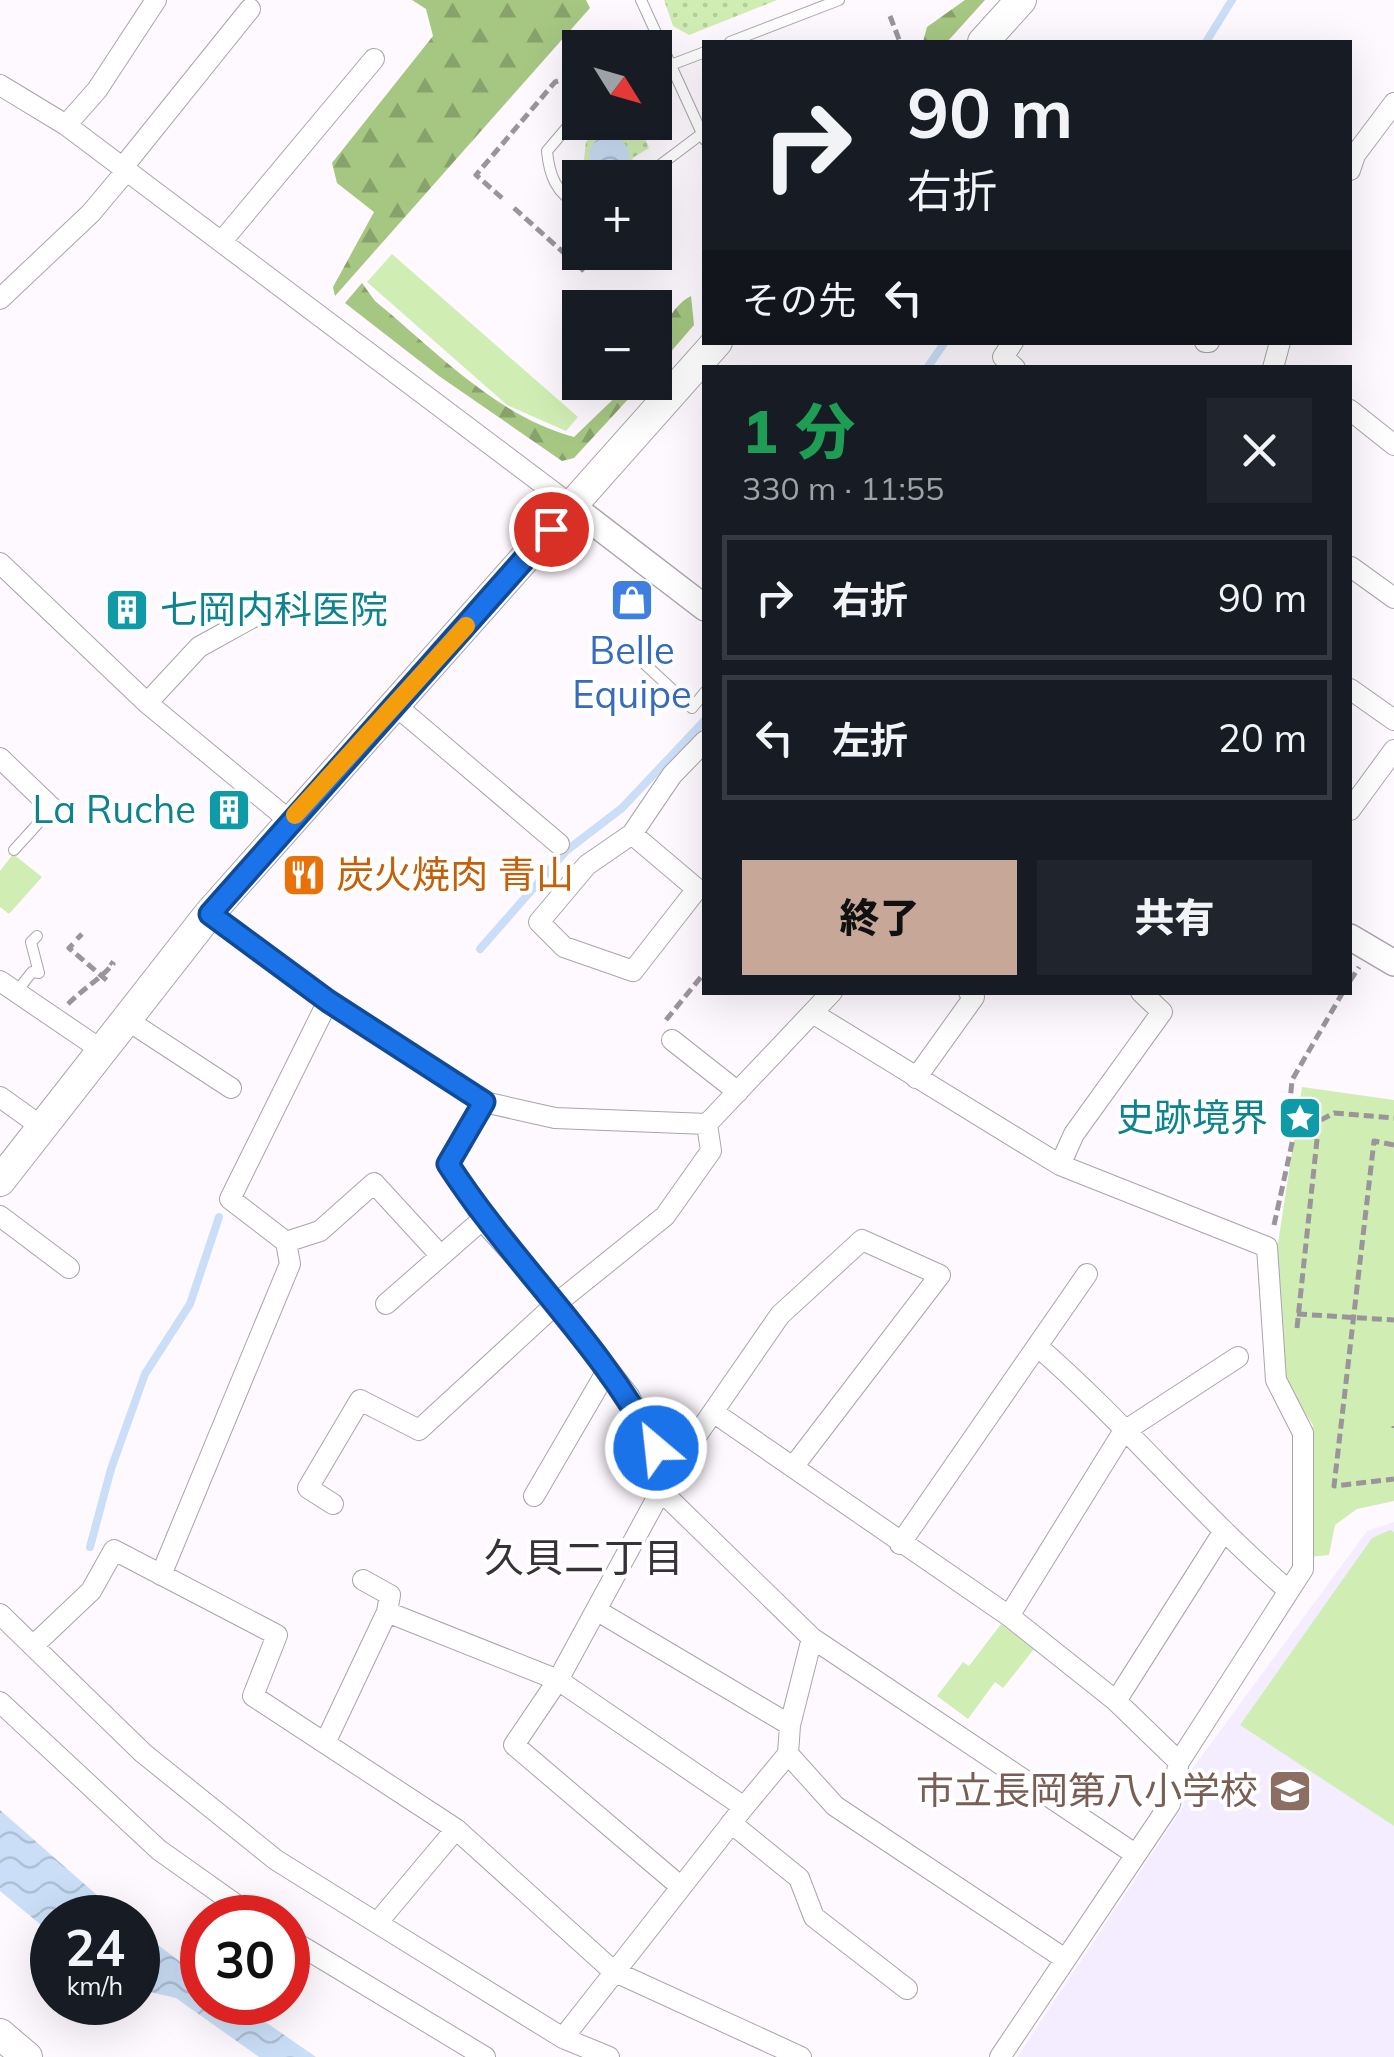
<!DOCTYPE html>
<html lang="ja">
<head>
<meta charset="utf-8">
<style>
  :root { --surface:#171b24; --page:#20242c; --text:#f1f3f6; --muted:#9ea1a6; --line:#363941; --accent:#c7a898 }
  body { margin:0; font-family:Mulish,"Noto Sans JP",sans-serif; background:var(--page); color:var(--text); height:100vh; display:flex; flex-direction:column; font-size:38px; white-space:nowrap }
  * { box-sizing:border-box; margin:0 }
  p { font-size:32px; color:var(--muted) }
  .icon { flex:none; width:55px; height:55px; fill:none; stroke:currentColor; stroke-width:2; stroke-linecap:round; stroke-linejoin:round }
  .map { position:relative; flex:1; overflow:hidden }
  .panel { position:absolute; left:702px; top:365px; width:650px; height:630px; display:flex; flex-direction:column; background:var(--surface); border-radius:0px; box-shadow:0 10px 40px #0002 }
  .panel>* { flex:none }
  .banner { position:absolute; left:702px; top:40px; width:650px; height:305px; border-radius:0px; box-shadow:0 10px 40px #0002; background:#171b24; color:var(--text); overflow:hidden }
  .needle { width:65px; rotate:127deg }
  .tools { position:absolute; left:562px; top:30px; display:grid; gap:20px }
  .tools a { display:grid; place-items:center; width:110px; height:110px; border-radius:0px; background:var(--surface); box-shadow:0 10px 40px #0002; font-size:50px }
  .speed { position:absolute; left:30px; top:1895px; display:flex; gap:20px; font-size:50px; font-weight:700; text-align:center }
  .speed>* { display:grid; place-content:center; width:130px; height:130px; border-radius:50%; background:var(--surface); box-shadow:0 10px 40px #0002; line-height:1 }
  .speed small { font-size:25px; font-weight:400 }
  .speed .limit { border:15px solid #d22; background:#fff; color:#111 }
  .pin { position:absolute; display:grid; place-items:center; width:85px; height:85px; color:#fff; margin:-42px; border:5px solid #fff; border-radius:50%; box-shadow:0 2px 10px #0007 }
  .me { position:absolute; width:110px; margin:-55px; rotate:332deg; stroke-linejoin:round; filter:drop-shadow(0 0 8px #0008) }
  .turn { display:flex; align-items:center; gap:35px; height:210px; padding:0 40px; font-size:45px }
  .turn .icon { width:130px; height:130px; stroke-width:2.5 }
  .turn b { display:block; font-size:70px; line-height:85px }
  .then { display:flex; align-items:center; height:95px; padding:0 40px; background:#0003; gap:20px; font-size:38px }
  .round { display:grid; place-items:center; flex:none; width:105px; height:105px; border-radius:0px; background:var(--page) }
  .head { display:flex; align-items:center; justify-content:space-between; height:170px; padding:0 40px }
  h1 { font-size:60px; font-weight:800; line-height:75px; color:#1e9e55 }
  .action { display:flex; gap:20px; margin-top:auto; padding:20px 40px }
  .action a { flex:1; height:115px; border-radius:0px; background:var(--accent); color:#111; font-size:40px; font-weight:800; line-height:115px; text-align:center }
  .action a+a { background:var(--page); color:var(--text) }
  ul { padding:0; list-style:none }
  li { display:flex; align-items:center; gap:30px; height:125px; margin:0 20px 15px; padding:0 20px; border:5px solid var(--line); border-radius:0px }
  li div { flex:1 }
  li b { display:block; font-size:38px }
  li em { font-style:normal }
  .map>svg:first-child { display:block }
  .education { fill:#f3edff }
  .grass { fill:url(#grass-dots) }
  .forest { fill:url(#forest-firs) }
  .green { fill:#d0eeb4 }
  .water { fill:url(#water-waves) }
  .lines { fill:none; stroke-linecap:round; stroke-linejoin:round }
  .stream { stroke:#cadff7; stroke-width:8 }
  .service-casing { stroke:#aaa4ab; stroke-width:12 }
  .minor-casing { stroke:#aaa4ab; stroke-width:22 }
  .tertiary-casing { stroke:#aaa4ab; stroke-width:28 }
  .secondary-casing { stroke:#aaa4ab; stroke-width:32 }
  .path { stroke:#9a959a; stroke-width:5; stroke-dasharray:10 5; stroke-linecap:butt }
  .service { stroke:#fff; stroke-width:10 }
  .minor { stroke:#fff; stroke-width:20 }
  .tertiary { stroke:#fff; stroke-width:25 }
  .secondary { stroke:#fff; stroke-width:30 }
  .route-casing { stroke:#114b97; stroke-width:25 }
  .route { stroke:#1a73e8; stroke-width:18 }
  .slow { stroke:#f59e0b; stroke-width:18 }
  .labels { text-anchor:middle; stroke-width:8; stroke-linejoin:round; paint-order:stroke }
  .culture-label { font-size:38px; fill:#0d838f; stroke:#fff; text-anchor:end }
  .shop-label { font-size:38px; fill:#366cbe; stroke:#fff }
  .food-label { font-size:38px; fill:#c56008; stroke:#fff; text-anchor:start }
  .education-label { font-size:38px; fill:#785e54; stroke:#fff; text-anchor:end }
  .neighbourhood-label { font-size:40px; fill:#373238; stroke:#fff }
</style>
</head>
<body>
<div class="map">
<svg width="1394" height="2057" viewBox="0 0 1394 2057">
  <defs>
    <pattern id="grass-dots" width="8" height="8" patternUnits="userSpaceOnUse" patternTransform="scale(2.5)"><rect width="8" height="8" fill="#d0eeb4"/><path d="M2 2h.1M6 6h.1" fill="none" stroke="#b3cd9b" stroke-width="1.8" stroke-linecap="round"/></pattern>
    <pattern id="forest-firs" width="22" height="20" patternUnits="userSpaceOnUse" patternTransform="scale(2.5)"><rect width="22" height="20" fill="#a5c782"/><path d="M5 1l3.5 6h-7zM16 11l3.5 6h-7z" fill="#87a26b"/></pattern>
    <pattern id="water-waves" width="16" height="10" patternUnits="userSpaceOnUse" patternTransform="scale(2.5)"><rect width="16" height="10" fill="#cadff7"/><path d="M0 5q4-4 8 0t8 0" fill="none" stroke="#aec0d4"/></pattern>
  </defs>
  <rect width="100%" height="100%" fill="#fef8ff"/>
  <!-- education -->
  <path class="education" d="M1394,1522V2057H1017L1183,1807L1187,1776L1367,1531Z"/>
  <!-- grass -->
  <path class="grass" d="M664,0H777L689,35L673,26Z
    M605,122L638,123L649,148L634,157L620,178L598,177L584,160L586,142Z"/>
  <!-- forest -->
  <path class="forest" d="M412,0H586L590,8L335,296L333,287L374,212L337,183L332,163L433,36L426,9Z
    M965,0H985L947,42H923L927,27Z
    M362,283L375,301C436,351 496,416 574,437L630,383H643L574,458L562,461L439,376L345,303Z
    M691,296L694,325L655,370C655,345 667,308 691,296Z"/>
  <!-- green -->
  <path class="green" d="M392,254L578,417L566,431L507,405L367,282Z
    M13,854L42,877L9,914L0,907V871Z
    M1302,1087L1394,1100V1501L1357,1509L1335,1525L1329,1555L1308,1557L1313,1425L1282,1379L1277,1250Z
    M1390,1530L1394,1532V1826L1240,1725L1372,1538Z
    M1001,1624L1034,1649L1003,1688L995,1682L968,1719L937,1696L963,1662L969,1666Z"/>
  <!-- water -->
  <path class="water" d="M589 156a20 20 0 1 1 40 0a20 20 0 1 1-40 0Z
    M0,1810L122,1917L52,1918V1934L0,1891Z
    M138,1930L202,1978V2002L238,2003L316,2057H259L176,1998L138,1989Z"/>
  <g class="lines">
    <!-- stream -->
    <path class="stream" d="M1206,42L1232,0
      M927,368L945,342
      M480,949L566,851L622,808L705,720
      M90,1547L111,1469L145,1374L190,1304L219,1217"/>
    <!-- service casing -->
    <g class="service-casing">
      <path id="service" d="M641,0L705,140
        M730,42L839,0
        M655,71L705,52
        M580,112L547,151C549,174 556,195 580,205
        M643,178L704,132
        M633,653L692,708L705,692
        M14,850L52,808
        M17,991L32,972L39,973L31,942L37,936"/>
    </g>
    <!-- minor casing -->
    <g class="minor-casing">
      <path id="minor" d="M0,85L66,125L572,506
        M66,125L97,90L156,0
        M123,167L250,9
        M1350,170L1355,155L1394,103
        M222,241L374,59
        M0,299L91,213L127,170
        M1013,342L1003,357L1015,368
        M1205,342H1209
        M1273,368L1280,342
        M1350,410L1394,445
        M0,563L147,703L290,821
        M1351,567L1394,598
        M1350,689L1394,720
        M147,703L199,647L257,615
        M395,705L559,844
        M0,758L52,808
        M1350,810L1394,750
        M632,834L697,889L633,971L564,947L539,922L587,865L632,834L672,775L705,741
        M209,914L328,1001L484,1102L555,1118L707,1124
        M0,981L100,1049
        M814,1014L1060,1165L1267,1247L1276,1380L1303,1433V1569L1179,1762L1170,1804L1000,2057
        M124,1018L231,1088
        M672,1040L738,1092
        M916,1078L974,997L969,992
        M0,1097L42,1127
        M707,1124L711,1151L665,1216L557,1303L629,1396L670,1474L558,1680L744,1807L788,1754L835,1806L1065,1959
        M707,1124L832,992
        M1060,1165L1074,1134L1162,1012L1141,992
        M0,1216L69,1268
        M286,1242L320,1231L374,1183L441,1256
        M386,1304L483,1219
        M1037,1346C1125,1422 1199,1514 1288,1590
        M713,1412L1009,1616L1116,1701L1179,1762
        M670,1474L780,1315L862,1240L940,1275L793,1467
        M661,1491L812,1638L1135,1854
        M534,1496L608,1369
        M333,1504L308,1488L360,1400L419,1430L557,1303L490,1229L448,1164L484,1102
        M900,1544L1087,1274
        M161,1575L290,1264L286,1242L230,1199L328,1001
        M596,1610L790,1725
        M387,1612L558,1680L514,1745L680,1886
        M0,1614L143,1753L276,1860L377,1923L456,1829L253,1696L277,1635L114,1550L91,1591L34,1645
        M1009,1616L1123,1432L1238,1357
        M1116,1701L1222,1534
        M0,1702L159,1850L255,1918
        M325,1743L387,1612L390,1595L363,1580
        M788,1754L790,1725L812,1638
        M731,1823L799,1878L814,1917L907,1989
        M456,1829L613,1971L801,2057
        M377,1923L563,2038L609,2057
        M288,1938L485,2057
        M563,2038L744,1807"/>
    </g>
    <!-- tertiary casing -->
    <g class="tertiary-casing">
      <path id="tertiary" d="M572,506L705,608
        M1350,937L1394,963"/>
    </g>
    <!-- secondary casing -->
    <g class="secondary-casing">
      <path id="secondary" d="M983,42L1021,0
        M0,1181L209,914L717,342
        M0,2034L27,2057"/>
    </g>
    <!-- path -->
    <path class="path" d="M890,16L900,42
      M502,198L476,175L555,82L580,74
      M514,208L584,271
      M581,268L596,252
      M77,939L82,934
      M73,944L69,948L110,983
      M1350,981L1359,967
      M68,1004C83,989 100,979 113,964L110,962
      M666,1020L705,972
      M1394,1145L1374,1141L1334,1486L1394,1479
      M1274,1225L1296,1125L1290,1102L1292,1080L1343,992
      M1297,1314L1394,1320
      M1297,1328L1319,1121L1334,1113L1394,1118
      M1394,1426V1428"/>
    <!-- service -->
    <use href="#service" class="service"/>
    <!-- minor -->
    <use href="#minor" class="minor"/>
    <!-- tertiary -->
    <use href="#tertiary" class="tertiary"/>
    <!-- secondary -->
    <use href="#secondary" class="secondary"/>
  </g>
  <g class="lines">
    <!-- route casing -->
    <g class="route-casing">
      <path id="route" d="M551,529L210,914L328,1001L484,1102L448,1164C512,1263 601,1343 656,1448"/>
    </g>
    <!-- route -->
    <use href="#route" class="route"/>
    <!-- slow -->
    <path class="slow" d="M295,815L466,626"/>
  </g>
  <!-- icons -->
  <defs>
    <g id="shop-square" transform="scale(2.25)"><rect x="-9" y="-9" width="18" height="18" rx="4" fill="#3f7fe0" stroke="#fff"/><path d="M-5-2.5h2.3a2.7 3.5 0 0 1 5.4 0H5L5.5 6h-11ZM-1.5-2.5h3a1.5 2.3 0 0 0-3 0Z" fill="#fff"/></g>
    <g id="building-square" transform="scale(2.25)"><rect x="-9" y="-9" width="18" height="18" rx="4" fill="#0f9aa8" stroke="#fff"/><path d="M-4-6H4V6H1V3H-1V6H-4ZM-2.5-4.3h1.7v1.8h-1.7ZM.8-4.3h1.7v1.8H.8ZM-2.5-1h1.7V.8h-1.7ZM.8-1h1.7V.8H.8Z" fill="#fff"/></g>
    <g id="restaurant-square" transform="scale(2.25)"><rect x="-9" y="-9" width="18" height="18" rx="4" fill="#e8710a" stroke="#fff"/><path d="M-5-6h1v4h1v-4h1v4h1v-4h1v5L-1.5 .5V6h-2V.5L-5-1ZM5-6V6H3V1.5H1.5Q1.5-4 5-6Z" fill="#fff"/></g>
    <g id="sight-square" transform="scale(2.25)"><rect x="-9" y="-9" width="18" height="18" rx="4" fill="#0f9aa8" stroke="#fff"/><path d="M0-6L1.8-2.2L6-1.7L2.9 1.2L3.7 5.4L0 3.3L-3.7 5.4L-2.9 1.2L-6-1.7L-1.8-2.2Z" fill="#fff"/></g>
    <g id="school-square" transform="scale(2.25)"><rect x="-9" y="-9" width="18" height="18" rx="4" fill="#8d6e63" stroke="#fff"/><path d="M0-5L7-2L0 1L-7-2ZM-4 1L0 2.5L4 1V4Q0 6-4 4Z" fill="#fff"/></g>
  </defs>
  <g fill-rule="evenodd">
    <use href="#shop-square" x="632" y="600"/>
    <use href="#building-square" x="127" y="610"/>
    <use href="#building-square" x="229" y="810"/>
    <use href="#restaurant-square" x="304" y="875"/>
    <use href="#sight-square" x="1300" y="1118"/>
    <use href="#school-square" x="1290" y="1791"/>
  </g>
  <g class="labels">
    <!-- culture labels -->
    <g class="culture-label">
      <text x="160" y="623" text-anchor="start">七岡内科医院</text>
      <text x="196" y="823">La Ruche</text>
      <text x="1268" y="1131">史跡境界</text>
    </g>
    <!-- shop labels -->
    <g class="shop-label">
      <text x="632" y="664">Belle<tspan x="632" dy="44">Equipe</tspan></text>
    </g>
    <!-- food labels -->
    <g class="food-label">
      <text x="336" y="888">炭火焼肉 青山</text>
    </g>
    <!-- education labels -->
    <g class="education-label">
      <text x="1258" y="1804">市立長岡第八小学校</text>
    </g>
    <!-- neighbourhood labels -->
    <g class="neighbourhood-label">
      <text x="584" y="1572">久貝二丁目</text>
    </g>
  </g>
</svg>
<div class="tools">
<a><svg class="needle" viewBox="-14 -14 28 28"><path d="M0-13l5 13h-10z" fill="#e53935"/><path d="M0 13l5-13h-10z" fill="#9ea1a6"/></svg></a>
<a>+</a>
<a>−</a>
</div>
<div class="speed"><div>24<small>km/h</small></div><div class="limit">30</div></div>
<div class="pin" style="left:551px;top:529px;background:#d93025"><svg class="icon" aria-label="arrive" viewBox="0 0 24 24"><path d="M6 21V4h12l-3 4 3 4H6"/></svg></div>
<svg class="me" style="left:656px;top:1448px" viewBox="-20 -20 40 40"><circle r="17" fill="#1a73e8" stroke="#fff" stroke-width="3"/><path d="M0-11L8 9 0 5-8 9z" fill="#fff"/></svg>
<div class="banner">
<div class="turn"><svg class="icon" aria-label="right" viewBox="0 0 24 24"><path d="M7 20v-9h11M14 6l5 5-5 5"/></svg><div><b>90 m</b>右折</div></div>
<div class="then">その先<svg class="icon" aria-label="left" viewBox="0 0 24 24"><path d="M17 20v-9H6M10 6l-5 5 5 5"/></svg></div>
</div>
<section class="panel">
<div class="head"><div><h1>1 分</h1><p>330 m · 11:55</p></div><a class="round"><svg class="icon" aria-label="close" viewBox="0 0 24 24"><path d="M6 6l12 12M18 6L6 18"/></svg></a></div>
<ul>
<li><svg class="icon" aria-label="right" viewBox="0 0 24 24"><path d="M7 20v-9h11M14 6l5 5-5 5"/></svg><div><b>右折</b></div><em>90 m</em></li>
<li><svg class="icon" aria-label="left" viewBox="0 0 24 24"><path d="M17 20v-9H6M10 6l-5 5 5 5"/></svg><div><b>左折</b></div><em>20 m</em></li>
</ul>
<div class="action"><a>終了</a><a>共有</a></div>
</section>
</div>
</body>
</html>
